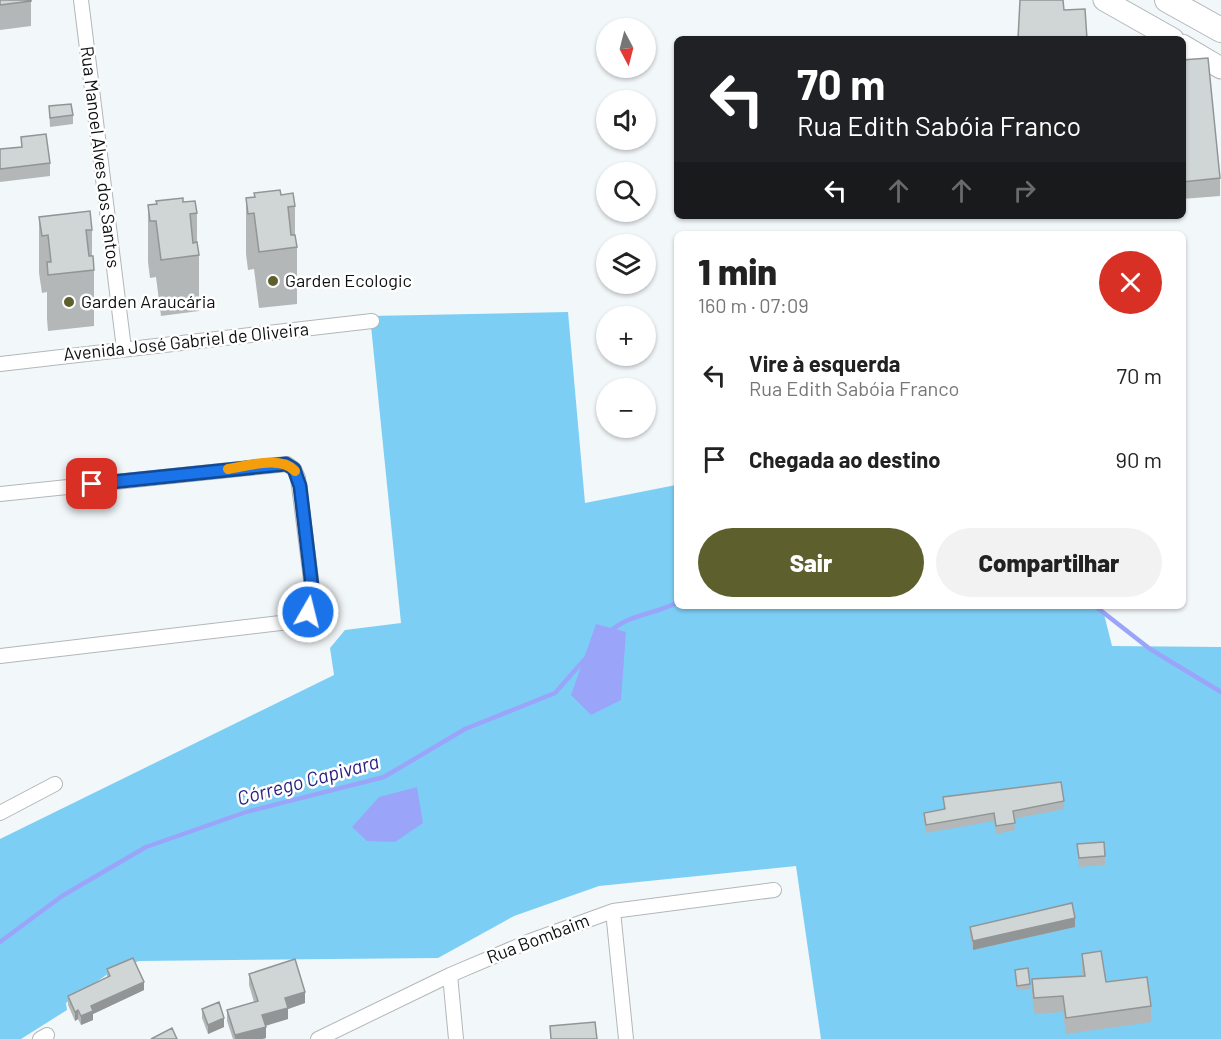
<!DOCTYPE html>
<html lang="pt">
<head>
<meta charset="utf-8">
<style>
  :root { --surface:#fff; --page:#f2f2f2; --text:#222; --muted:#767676; --accent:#5d5f2c }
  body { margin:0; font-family:Barlow,sans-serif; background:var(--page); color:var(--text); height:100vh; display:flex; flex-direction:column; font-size:22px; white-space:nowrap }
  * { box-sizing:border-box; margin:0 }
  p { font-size:20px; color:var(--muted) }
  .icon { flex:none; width:33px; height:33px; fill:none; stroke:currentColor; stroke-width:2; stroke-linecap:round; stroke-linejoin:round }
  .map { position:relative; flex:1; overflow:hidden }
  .details { position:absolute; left:674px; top:231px; width:512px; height:378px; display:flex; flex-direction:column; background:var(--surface); border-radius:9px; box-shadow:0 2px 4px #0004 }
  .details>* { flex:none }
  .banner { position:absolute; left:674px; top:36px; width:512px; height:183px; border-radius:9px; box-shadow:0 2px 4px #0004; background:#202124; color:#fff; overflow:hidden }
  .needle { width:39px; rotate:173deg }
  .controls { position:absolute; left:596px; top:18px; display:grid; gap:12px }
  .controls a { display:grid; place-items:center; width:60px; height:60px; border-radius:50%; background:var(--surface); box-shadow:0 2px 4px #0004; font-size:30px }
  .pin { position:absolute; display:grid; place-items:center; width:51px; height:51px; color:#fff; margin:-26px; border-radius:12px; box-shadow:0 3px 9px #0006 }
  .me { position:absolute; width:66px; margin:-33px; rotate:8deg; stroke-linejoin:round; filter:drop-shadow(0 0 4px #0008) }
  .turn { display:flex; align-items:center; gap:21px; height:126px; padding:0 24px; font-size:27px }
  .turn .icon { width:78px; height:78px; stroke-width:2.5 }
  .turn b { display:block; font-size:42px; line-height:51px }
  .lanes { display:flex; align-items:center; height:57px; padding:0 24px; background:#0003; justify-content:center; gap:30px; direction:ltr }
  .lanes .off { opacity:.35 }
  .round { display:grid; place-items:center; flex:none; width:63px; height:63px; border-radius:32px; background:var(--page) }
  .overview { display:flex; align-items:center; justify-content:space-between; height:102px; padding:0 24px }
  h1 { font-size:36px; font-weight:800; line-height:45px }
  .button { display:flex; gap:12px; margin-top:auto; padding:12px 24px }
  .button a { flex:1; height:69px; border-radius:36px; background:var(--accent); color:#fff; font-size:24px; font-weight:800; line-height:69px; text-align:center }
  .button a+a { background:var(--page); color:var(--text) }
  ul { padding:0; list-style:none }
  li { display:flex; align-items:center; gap:18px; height:84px; padding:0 24px }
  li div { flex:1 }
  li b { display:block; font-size:22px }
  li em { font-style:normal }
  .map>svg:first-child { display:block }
  .green { fill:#7dcef5 }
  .water { fill:#9aa5fa }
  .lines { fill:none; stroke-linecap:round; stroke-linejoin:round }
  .stream { stroke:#9aa5fa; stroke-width:4.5 }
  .street-casing { stroke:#b3b7ba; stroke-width:16 }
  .primary-casing { stroke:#b3b7ba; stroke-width:23 }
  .highway-casing { stroke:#b3b7ba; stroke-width:26 }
  .street { stroke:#fff; stroke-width:14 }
  .primary { stroke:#fff; stroke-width:21 }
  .highway { stroke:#fff; stroke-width:24 }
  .wall { fill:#b3b7b8 }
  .shaded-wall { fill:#929596 }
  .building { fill:#d0d5d6; stroke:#929596; stroke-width:1.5 }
  .route-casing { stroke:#114b97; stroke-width:15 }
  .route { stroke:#1a73e8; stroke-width:10 }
  .slow { stroke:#f59e0b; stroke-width:10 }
  .poi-dot { fill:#5d5f2c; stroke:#fff; stroke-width:2 }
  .labels { text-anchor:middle; stroke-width:5; stroke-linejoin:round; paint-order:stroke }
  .street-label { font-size:18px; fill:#0f1011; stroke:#fff }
  .poi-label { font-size:18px; fill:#0f1011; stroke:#fff; text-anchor:start }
  .water-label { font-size:20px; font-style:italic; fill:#281f80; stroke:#fff }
</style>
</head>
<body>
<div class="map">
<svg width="1221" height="1039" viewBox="0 0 1221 1039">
  <rect width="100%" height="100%" fill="#f2f7f9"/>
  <!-- green -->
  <path class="green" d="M568,312L585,503L676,485V606H1102L1112,646L1221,647V1039H821L796,866L599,886L514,916L438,958L139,961L115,969L66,1003L67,1010L21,1039H0V839L334,675L330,648L345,630L401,623L370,316Z"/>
  <!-- water -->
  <path class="water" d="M596,624L626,632L621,700L591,715L571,695Z
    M417,787L423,823L395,842L367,841L352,827L379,797Z"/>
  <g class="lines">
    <!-- stream -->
    <path class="stream" d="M1095,606L1150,649L1221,692
      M609,633C625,615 656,614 676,603
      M0,942L62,896L146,847L246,812L384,777L465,729L555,693L585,659"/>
    <!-- street casing -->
    <g class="street-casing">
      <path id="street" d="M81,0L124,349
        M0,364L372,321
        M0,494L287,464L294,469L298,478L313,595L307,612L289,622L0,656
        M0,813L55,784
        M613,911L626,1039
        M450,975L456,1039
        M40,1039L47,1035
        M318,1039L450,975L530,941L613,911L774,890"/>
    </g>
    <!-- primary casing -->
    <g class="primary-casing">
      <path id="primary" d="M1104,0L1173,39
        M1182,45L1221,68"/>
    </g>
    <!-- highway casing -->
    <g class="highway-casing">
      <path id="highway" d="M1167,0L1221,30"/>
    </g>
    <!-- street -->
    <use href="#street" class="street"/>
    <!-- primary -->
    <use href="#primary" class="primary"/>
    <!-- highway -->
    <use href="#highway" class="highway"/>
  </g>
  <!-- wall -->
  <path class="wall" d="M0,0H31V26L0,30Z
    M1182,60L1220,178V196L1182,199Z
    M49,106L73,115V124L50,127Z
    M21,137L50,163V176L0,182V149L21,147Z
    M281,195L295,206V235L297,247V304L259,308L254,269L248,270L246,254V198Z
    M183,202L197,213V242L199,255V311L161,316L156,277L150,278L148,262V205Z
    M39,217L92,230V256L94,270V326L48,331L47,319V292L42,293L39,273Z
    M943,797L1064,801V809L1014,819L1015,830L996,834L994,821L926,833L924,821V813L943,809Z
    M1077,844L1105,856V865L1079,867Z
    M970,927H1075L973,950L970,936Z
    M1082,954L1106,982L1151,1006V1022L1066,1034L1063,1012L1034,1014L1032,995V979L1082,976Z
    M107,969L144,990L93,1014V1020L81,1025L78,1019L75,1021L68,1005V996L107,978Z
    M1015,970L1030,984V989L1017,990Z
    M249,974L305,1003L288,1009V1019L266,1025V1038L262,1039H233L227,1021V1010L254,1002L249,985Z
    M202,1009L224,1027L208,1034L202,1018Z"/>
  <!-- shaded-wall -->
  <path class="shaded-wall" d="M1075,918V927L973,950V941Z
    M144,982V990L93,1014V1020L81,1025V1016L91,1006Z
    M305,992V1003L288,1009V1019L262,1027V1015L285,998Z
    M78,1010V1019L75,1021V1012Z
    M224,1018V1027L208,1034V1025Z
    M266,1027V1038L262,1039H235V1035Z"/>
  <!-- building -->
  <path class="building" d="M0,0H31V1L0,5Z
    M1020,0H1063L1064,10L1085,9L1087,39H1018Z
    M1208,58L1220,178L1182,182V60Z
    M71,104L73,115L50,118L49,106Z
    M46,134L50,163L0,169V149L22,147L21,137Z
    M280,190L281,195L293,193L295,206L288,207L291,235H295L297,247L259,252L254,213L248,214L246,198L255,197L254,193Z
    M183,198V202L195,201L197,213L190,214L193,243L197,242L199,255L161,260L156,221H150L148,205L157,204L156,201Z
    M90,211L92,230H86L89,256H93L94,270L48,275L47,262H51L48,235L42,236L39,217Z
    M1061,782L1064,801L1013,811L1015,823L996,826L994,813L926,825L924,813L945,809L943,797Z
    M1104,842L1105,856L1079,858L1077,844Z
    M1072,903L1075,918L973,941L970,927Z
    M1101,951L1106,982L1147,977L1151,1006L1066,1018L1063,996L1034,998L1032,979L1085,976L1082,954Z
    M133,958L144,982L91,1006L93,1011L81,1016L78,1010L75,1012L68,996L110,976L107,969Z
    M295,959L305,992L285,998L288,1008L262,1015L266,1027L235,1035L227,1010L258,1001L249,974Z
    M1028,968L1030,984L1017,986L1015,970Z
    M219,1002L224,1018L208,1025L202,1009Z
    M595,1022L597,1039H551L550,1026Z
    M172,1028L177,1039H151Z"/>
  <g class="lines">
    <!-- route casing -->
    <g class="route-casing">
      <path id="route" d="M92,484L286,464L294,469L300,486L313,595L308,612"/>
    </g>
    <!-- route -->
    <use href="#route" class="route"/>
    <!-- slow -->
    <path class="slow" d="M228,469C247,466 281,455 295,471"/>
  </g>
  <!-- markers -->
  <g class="poi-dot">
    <circle cx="273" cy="281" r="6"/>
    <circle cx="69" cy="302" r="6"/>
  </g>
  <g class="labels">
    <!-- street labels -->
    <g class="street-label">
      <text transform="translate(100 157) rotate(83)" y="6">Rua Manoel Alves dos Santos</text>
      <text transform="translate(186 342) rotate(-6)" y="6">Avenida José Gabriel de Oliveira</text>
      <text transform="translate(538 939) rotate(-21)" y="6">Rua Bombaim</text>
    </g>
    <!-- poi labels -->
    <g class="poi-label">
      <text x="285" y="287">Garden Ecologic</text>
      <text x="81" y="308">Garden Araucária</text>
    </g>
    <!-- water labels -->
    <g class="water-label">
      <text transform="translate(308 780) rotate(-15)" y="7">Córrego Capivara</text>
    </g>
  </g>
</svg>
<div class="controls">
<a><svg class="needle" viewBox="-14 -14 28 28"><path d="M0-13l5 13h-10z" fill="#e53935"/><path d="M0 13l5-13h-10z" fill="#767676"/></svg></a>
<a><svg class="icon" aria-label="sound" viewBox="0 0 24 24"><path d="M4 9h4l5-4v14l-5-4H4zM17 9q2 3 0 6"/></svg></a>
<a><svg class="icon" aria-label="search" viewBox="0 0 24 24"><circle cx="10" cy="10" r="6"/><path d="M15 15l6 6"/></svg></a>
<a><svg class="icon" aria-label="layers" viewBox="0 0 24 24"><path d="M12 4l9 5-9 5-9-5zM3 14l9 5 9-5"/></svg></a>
<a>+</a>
<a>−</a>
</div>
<div class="pin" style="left:92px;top:484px;background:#d93025"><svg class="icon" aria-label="arrive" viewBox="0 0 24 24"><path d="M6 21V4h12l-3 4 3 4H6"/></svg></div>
<svg class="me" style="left:308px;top:612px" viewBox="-20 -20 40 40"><circle r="17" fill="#1a73e8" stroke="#fff" stroke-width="3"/><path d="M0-11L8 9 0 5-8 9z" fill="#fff"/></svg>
<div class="banner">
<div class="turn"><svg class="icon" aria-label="left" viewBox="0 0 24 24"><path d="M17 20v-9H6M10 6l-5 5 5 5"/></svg><div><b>70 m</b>Rua Edith Sabóia Franco</div></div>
<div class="lanes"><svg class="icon" aria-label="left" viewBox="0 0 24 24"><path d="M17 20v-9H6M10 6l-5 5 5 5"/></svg><svg class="icon off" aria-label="ahead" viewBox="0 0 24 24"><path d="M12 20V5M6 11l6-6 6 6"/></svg><svg class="icon off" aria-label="ahead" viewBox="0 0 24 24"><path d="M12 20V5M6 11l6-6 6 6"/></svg><svg class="icon off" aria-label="right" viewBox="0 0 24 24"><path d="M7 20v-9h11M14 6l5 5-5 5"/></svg></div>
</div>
<section class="details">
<div class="overview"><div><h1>1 min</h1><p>160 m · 07:09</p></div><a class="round" style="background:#d93025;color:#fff"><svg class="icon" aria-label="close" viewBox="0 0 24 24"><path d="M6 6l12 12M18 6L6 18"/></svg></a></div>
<ul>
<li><svg class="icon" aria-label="left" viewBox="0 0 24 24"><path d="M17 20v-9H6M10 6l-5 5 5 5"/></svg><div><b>Vire à esquerda</b><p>Rua Edith Sabóia Franco</p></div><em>70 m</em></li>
<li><svg class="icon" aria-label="arrive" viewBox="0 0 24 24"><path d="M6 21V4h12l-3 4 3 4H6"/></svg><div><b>Chegada ao destino</b></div><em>90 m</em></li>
</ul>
<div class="button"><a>Sair</a><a>Compartilhar</a></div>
</section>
</div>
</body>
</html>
